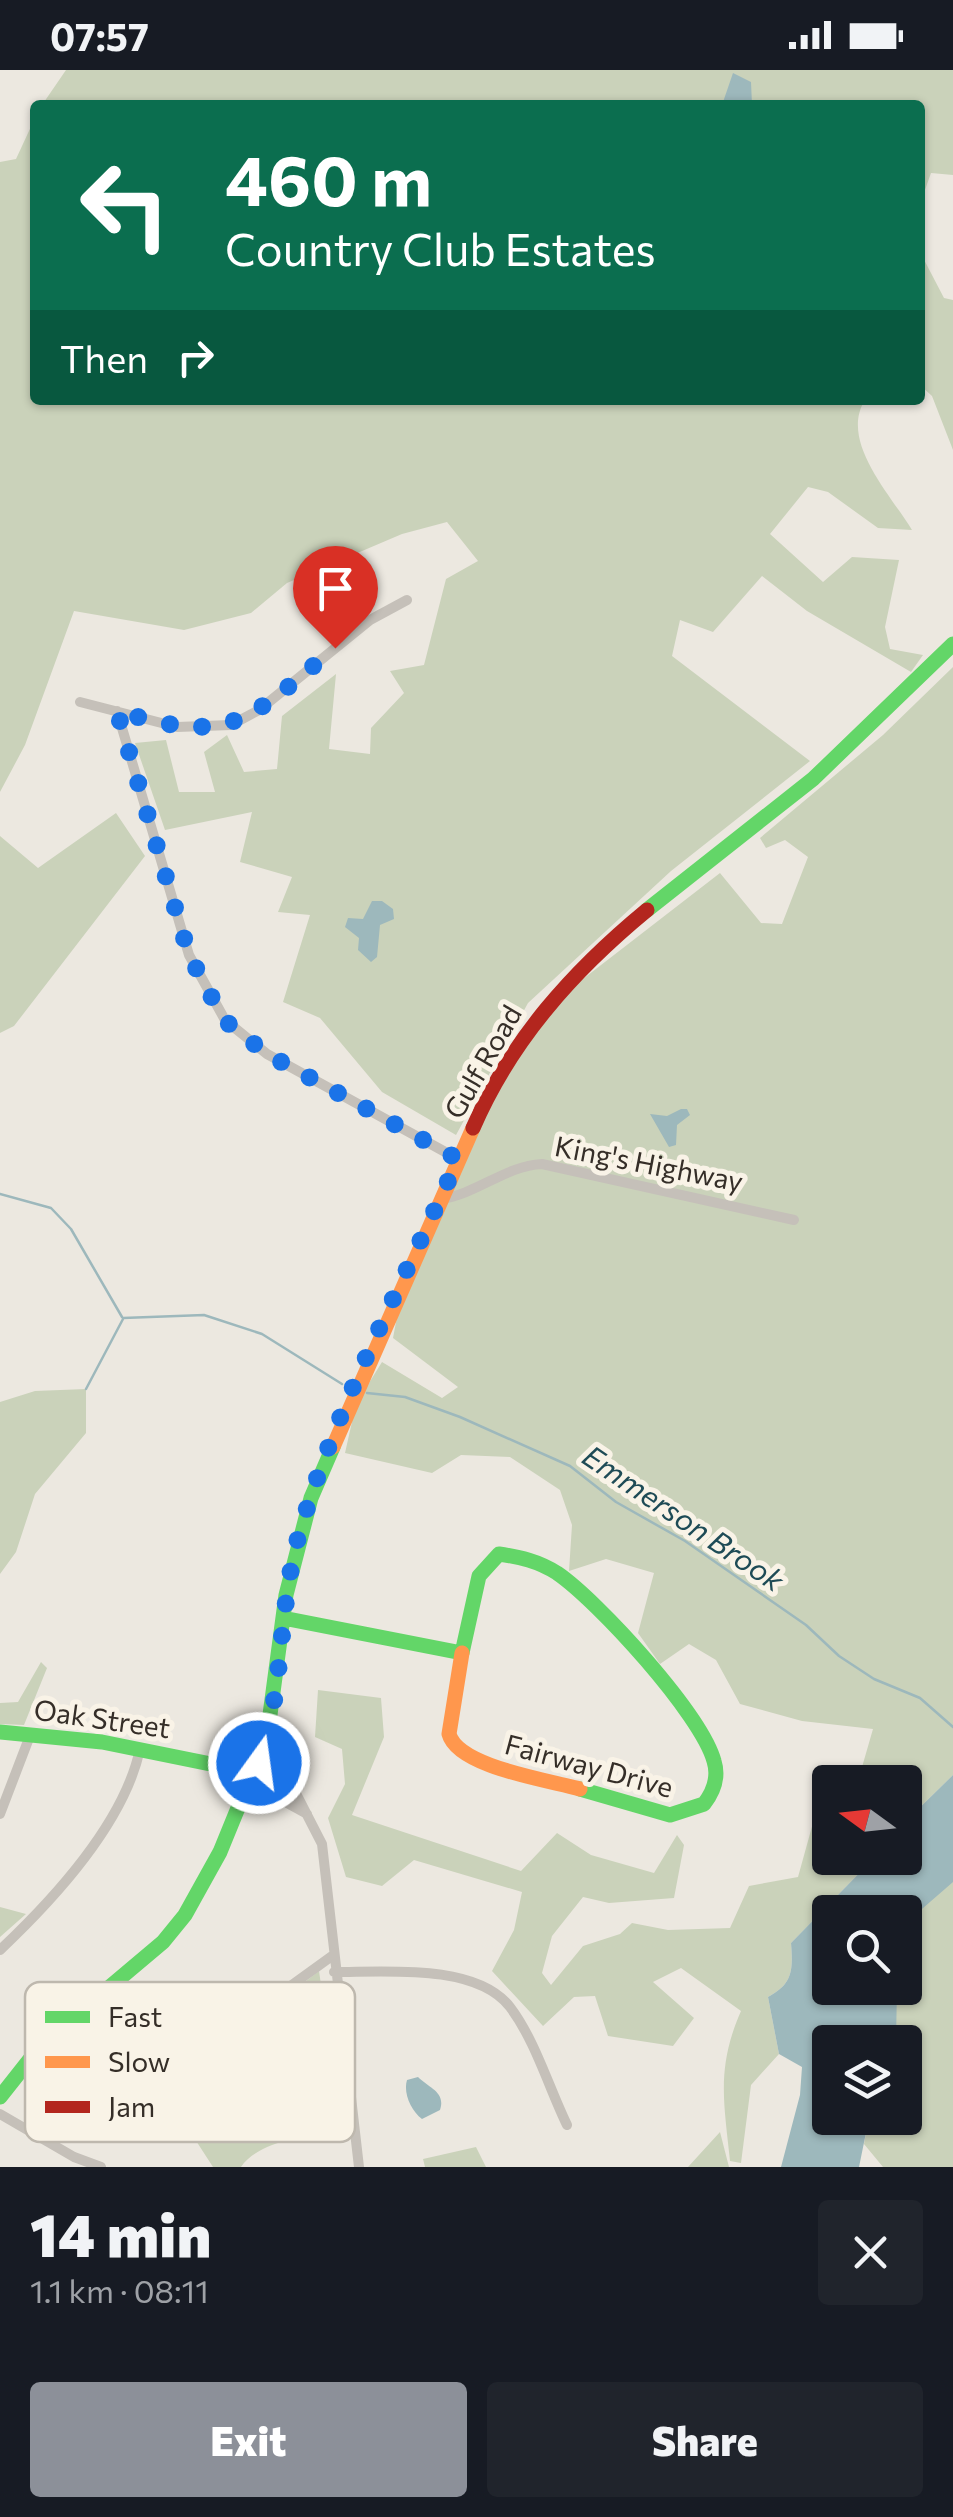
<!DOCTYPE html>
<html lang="en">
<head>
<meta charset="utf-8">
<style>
  :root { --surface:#171b24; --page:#20242c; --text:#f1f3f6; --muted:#9ea1a6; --accent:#8c9099 }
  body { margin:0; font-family:Commissioner,sans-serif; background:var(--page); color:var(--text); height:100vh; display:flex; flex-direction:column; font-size:38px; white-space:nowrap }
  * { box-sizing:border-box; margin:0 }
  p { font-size:32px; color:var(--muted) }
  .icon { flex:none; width:55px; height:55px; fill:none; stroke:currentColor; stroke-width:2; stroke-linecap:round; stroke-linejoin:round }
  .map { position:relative; height:2097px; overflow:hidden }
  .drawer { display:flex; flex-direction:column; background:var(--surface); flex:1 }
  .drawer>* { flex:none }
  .top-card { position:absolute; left:30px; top:30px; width:895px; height:305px; border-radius:10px; box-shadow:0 2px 8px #0004; background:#0b6e4f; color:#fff; overflow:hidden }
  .needle { width:65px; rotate:285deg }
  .buttons { position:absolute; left:812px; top:1695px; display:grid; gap:20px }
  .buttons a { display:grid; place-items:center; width:110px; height:110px; border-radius:10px; background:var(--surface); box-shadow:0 2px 8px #0004; font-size:50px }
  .pin { position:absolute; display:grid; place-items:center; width:85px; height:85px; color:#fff; margin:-102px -42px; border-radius:50% 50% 50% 0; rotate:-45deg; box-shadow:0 0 10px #0007 }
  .pin .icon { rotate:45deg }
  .me { position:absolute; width:110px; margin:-55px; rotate:14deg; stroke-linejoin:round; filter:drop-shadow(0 0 8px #0008) }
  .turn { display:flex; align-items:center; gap:35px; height:210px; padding:0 30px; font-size:45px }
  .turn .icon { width:130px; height:130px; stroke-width:2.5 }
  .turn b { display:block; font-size:70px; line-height:85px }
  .then { display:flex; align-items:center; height:95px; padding:0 30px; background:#0003; gap:20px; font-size:38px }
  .round { display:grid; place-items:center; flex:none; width:105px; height:105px; border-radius:10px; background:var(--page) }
  .summary { display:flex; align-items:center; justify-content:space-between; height:170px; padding:0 30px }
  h1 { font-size:60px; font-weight:800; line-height:75px }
  .primary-button { display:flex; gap:20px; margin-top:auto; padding:20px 30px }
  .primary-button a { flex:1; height:115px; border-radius:10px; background:var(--accent); color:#fff; font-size:40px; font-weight:800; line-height:115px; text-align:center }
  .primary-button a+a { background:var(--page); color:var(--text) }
  .status { display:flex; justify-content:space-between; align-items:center; height:70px; padding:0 50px; background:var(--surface); direction:ltr }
  .status svg { height:28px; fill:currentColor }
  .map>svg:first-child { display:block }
  .green { fill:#cad2ba }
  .water { fill:#9db8bc }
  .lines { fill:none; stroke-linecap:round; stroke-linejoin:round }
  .stream { stroke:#9db8bc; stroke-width:2.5 }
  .street { stroke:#c5c0b9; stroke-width:10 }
  .fast { stroke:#63d668; stroke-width:15 }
  .slow { stroke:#ff974d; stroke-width:15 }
  .jam { stroke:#b3261e; stroke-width:15 }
  .route { stroke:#1a73e8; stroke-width:18; stroke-dasharray:0 32.4 }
  .labels { text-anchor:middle; stroke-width:10; stroke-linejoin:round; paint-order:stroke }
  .street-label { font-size:28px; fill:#352e28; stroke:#f9f3e7 }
  .water-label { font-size:30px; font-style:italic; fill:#1e4b56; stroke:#f9f3e7 }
  .key { fill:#f9f3e7; stroke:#beb8ae; stroke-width:2.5 }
  .key-label { font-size:28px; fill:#352e28 }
</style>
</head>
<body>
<div class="status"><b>07:57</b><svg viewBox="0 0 49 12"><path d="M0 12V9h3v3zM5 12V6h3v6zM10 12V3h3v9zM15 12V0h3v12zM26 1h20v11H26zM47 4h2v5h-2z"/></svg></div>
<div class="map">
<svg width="953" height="2097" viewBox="0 0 953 2097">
  <rect width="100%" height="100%" fill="#ece8e0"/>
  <!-- green -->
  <path class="green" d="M66,0H953V105L931,103L920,134V35H42Z
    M35,48V330H865C839,371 891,425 912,460L878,458L828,422L808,417L770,464L823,512L852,487L899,490L885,557L890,579L923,585L911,602L807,541L762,506L713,562L680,550L672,586L810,691L671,801L528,933L456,1065L382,1022L320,948L283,932L310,845L278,842L292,807L240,792L252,742L165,760L135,673L166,670L179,722H215L204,682L227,665L244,702L277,699L282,646L336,604L329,679L370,684L371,658L404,623L390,601L424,595L446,509L478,491L447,452L402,464L287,513L251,543L184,560L74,541L25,675L0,722V92L16,89Z
    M920,182L944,228L953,230V380L932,326L920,315Z
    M953,597V1705L905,1752V1712H843L860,1704L873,1659L802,1651L740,1634L716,1590L689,1574L660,1594L638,1563L654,1503L606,1489L569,1501L572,1455L560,1420L510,1387L461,1385L432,1403L345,1383L356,1334L382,1292L442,1328L458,1317L393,1268L400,1231L485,1038L520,980L570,919L720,803L761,853L782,854L808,787L785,770L766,778L760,768L883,665Z
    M116,743L145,786L14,956L0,963V766L38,798Z
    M86,1319V1363L35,1424L16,1482L0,1504V1332L35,1321Z
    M41,1592L47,1598L24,1655L0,1654V1633L18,1632Z
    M318,1620L381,1628L384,1667L352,1745L521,1801L557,1763L591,1785L654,1803L677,1765L684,1775L674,1828L609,1833L583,1827L552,1866L542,1903L551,1915L583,1876L620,1864L632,1853L668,1860L730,1858L749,1816L798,1807L821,1724L830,1719V1788H874L791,1873C793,1900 793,1914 768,1927L779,1984L751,2015L741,2093L730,2091C724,2032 716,1998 741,1941L681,1898L653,1912L694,1948L673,1976L608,1966L595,1926L574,1927L543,1956L492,1901L514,1860L522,1822L414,1790L382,1816L346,1807L328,1748L345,1714L342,1679L315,1667Z
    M953,1793V2097H883L864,2074L869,2048H905V1972H880L892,1918H905C905,1853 917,1844 953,1793Z
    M0,1837L26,1844L0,1867Z
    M319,1901L343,2064C314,2062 258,2071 241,2097H213L191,2063L164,2038L57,2040L71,2004L106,1996L112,1968L138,1964L150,2008L173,2031C214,2032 244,2012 241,1968L257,1949Z
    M720,2062L729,2097H688Z
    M476,2077L486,2097H425L423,2089Z"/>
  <!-- water -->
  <path class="water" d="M733,3L751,12L752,35H722Z
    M372,831H382L393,839L394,849L380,855L377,887L371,892L358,880L359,868L345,857L348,848L363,849Z
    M681,1039H687L690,1045L677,1055L676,1075L669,1077L650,1044L667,1046Z
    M953,1705V1812L915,1845L905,1873V1842H830V1918H897L896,1972H830V2048H869L859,2097H781L800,2025L802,1997L779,1984L768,1927C793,1914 793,1900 791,1873L874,1788H905V1752Z
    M418,2007C429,2018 446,2022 440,2040L422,2049C411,2041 403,2023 407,2010Z"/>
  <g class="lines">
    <!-- stream -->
    <path class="stream" d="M0,1124L51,1138L71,1159L122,1247
      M123,1248L204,1245L262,1264L342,1314
      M86,1319L123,1249
      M367,1323L405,1327L460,1347L570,1396L616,1432L685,1471L806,1555L839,1586L874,1609L920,1628L953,1657"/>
    <!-- street -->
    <path class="street" d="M80,632L177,657L231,655L259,640L370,550L407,530
      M117,641L189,885L225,950L267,984L458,1089
      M441,1129C477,1124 505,1096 542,1094L794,1150
      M267,1667L322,1774L359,2097
      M251,1713L307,1744
      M0,1744L31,1663
      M0,1880C54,1829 124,1754 140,1679
      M334,1902C384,1902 476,1893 510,1937C535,1970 549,2018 567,2055
      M215,1999L228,1985L238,1954L332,1886
      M0,2044L74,2087L101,2097"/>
    <!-- fast -->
    <path class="fast" d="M647,840L813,709L953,574
      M283,1548L462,1583L479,1506L499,1484C520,1487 538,1491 557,1503C598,1531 701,1644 714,1691C719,1707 714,1721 704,1734L670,1745L580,1719
      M0,1662L102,1672L255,1703
      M0,2027L42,1974L163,1872L185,1845L220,1782L267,1667L286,1525L311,1428L333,1377"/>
    <!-- slow -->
    <path class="slow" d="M333,1377L473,1058
      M462,1583L449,1664C458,1697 548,1710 580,1719"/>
    <!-- jam -->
    <path class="jam" d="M473,1058C511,970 573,901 647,840"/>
  </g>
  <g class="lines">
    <!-- route -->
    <path class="route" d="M259,1693C284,1622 278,1541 298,1468C335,1337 403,1213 458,1089L267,984L224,950L189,885L117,641C234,677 248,649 335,578"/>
  </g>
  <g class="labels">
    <!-- street labels -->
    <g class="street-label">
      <text transform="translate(483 992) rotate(-60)" y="10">Gulf Road</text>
      <text transform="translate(649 1094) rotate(11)" y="10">King's Highway</text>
      <text transform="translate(102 1649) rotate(8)" y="10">Oak Street</text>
      <text transform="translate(589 1696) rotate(15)" y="10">Fairway Drive</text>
    </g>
    <!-- water labels -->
    <g class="water-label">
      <text transform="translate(683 1449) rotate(34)" y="10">Emmerson Brook</text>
    </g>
  </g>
  <!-- legend -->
  <rect x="25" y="1912" width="330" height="160" rx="15" class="key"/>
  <rect x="45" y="1941" width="45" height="12" fill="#63d668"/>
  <rect x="45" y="1986" width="45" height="12" fill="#ff974d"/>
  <rect x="45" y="2031" width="45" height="12" fill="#b3261e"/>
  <g class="key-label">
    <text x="108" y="1957">Fast</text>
    <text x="108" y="2002">Slow</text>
    <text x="108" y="2047">Jam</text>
  </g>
</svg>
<div class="buttons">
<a><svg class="needle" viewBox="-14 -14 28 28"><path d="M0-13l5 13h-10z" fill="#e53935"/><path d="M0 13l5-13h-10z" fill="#9ea1a6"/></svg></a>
<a><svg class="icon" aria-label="search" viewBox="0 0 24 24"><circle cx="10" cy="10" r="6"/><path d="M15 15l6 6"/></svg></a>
<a><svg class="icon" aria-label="layers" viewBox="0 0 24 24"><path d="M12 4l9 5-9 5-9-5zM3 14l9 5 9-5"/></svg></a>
</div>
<div class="pin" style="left:335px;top:578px;background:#d93025"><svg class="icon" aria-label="arrive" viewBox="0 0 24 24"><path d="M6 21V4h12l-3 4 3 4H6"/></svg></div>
<svg class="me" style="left:259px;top:1693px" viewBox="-20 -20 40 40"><circle r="17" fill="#1a73e8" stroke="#fff" stroke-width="3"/><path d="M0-11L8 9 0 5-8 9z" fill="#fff"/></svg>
<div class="top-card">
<div class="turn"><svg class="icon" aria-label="left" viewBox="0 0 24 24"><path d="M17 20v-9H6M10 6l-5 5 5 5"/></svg><div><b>460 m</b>Country Club Estates</div></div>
<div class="then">Then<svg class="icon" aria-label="right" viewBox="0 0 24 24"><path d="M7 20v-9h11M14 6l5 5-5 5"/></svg></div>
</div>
</div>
<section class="drawer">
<div class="summary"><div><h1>14 min</h1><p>1.1 km · 08:11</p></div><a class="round"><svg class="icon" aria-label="close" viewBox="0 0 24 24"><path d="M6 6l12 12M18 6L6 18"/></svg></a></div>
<div class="primary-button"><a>Exit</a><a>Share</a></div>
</section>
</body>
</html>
